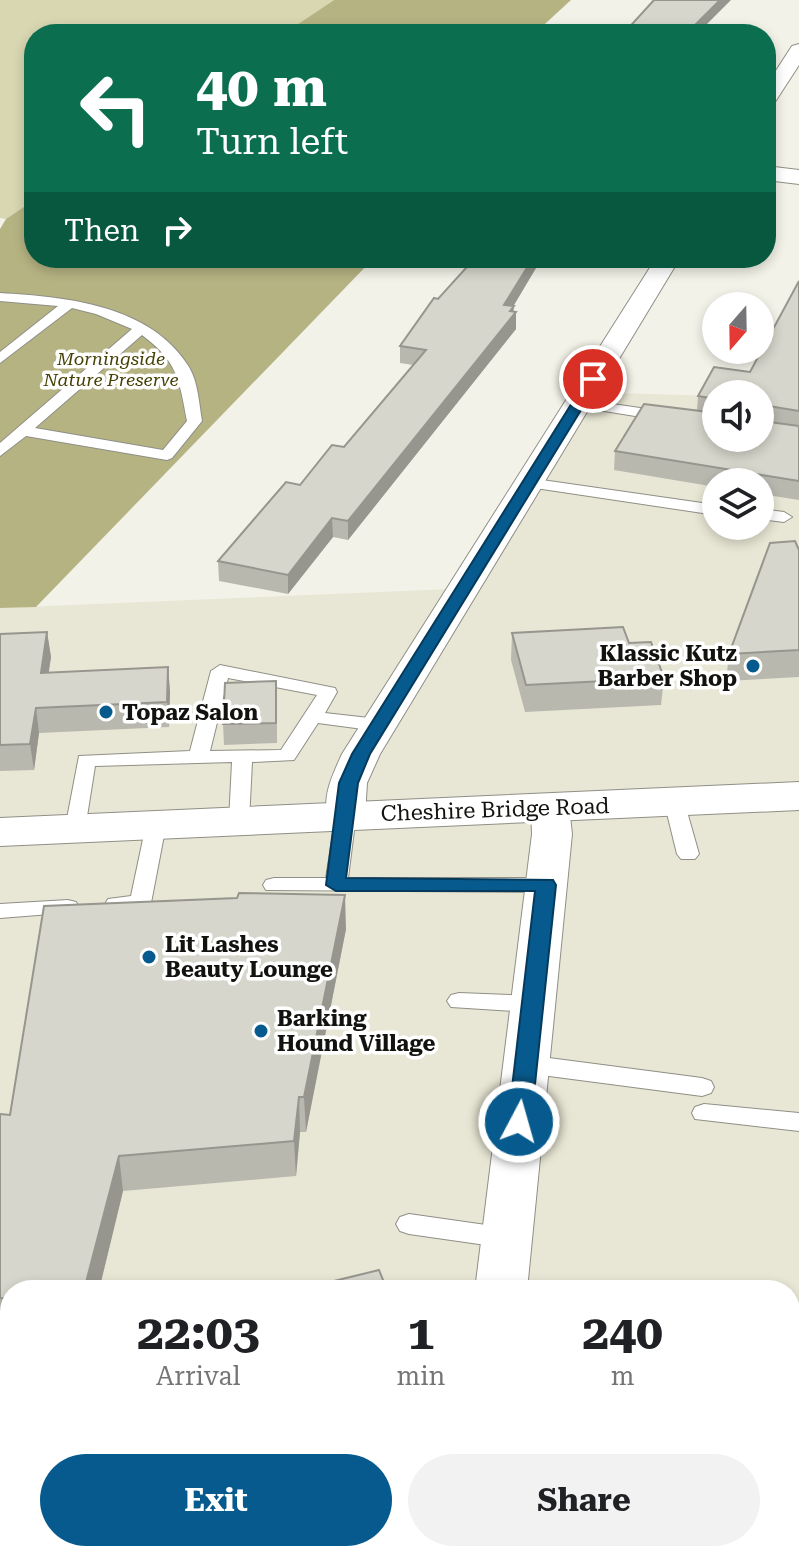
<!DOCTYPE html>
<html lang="en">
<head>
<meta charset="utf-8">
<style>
  :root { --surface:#fff; --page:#f2f2f2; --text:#202124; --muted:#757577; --accent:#075a8d }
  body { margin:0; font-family:"Roboto Serif",serif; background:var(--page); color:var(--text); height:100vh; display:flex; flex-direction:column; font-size:30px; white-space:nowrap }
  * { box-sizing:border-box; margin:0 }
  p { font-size:26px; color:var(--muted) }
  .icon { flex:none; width:44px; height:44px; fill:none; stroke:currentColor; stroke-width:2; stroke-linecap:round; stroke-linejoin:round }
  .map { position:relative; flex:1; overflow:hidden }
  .panel { position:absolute; left:0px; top:1280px; width:800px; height:282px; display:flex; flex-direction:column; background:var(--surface); border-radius:32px 32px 0 0; box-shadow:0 4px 12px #0003 }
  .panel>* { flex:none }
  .top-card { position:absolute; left:24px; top:24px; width:752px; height:244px; border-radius:32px; box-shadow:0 4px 12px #0003; background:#0b6e4f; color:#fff; overflow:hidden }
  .needle { width:52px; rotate:200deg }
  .tools { position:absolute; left:702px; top:292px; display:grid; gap:16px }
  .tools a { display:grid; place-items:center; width:72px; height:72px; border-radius:50%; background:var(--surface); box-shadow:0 4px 12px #0003; font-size:40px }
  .pin { position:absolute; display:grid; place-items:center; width:68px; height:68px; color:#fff; margin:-34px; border:4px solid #fff; border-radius:50%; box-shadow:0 2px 8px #0007 }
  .me { position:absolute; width:88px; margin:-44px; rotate:6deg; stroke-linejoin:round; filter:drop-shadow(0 0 6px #0008) }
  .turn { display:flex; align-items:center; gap:28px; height:168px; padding:0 40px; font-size:36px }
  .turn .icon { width:104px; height:104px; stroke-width:2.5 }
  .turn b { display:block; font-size:56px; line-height:68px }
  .then { display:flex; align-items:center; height:76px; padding:0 40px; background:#0003; gap:16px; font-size:30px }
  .eta { display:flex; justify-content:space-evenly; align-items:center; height:136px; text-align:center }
  .eta b { font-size:48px; font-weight:700; line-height:56px }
  .cta { display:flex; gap:16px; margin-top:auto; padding:16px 40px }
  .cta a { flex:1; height:92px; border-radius:48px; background:var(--accent); color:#fff; font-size:32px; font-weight:700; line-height:92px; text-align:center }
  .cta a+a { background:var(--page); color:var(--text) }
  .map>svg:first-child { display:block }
  .built { fill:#e8e7d5; fill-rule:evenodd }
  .green { fill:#d9d7b2 }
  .forest { fill:#b6b383 }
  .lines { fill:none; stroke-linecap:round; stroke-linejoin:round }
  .service-casing { stroke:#8f8f86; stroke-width:2 }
  .minor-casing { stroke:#8f8f86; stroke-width:2 }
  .secondary-casing { stroke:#8f8f86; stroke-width:2 }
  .service { fill:#fff; fill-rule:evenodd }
  .minor { fill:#fff; fill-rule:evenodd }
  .secondary { fill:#fff; fill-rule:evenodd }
  .wall { fill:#b8b8af; fill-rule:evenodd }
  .shaded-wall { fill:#96968f }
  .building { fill:#d6d6cc; stroke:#96968f; stroke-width:2 }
  .route { fill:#075a8d; stroke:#053a5c; stroke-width:2 }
  .poi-dot { fill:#075a8d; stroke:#fff; stroke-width:3 }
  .labels { text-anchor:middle; stroke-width:7; stroke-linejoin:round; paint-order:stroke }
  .far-park-label { font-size:18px; font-style:italic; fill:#454104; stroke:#fff }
  .poi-label { font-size:22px; font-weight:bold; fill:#12120f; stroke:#fff; text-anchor:start }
  .street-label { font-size:22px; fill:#12120f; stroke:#fff }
</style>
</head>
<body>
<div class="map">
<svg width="799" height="1561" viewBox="0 0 799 1561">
  <rect width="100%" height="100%" fill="#f2f2e8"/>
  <!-- built -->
  <path class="built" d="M585,392L716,396V438H760L799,399V1561H0V608L475,588ZM716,482H760V526H716ZM10,1290H790V1552H10Z"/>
  <!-- green -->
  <path class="green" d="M0,0H334L283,34H34V200L6,219L0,218Z"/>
  <!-- forest -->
  <path class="forest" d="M334,0H571L534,34H283Z
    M34,200V258H374L36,607L0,608V229L6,219Z"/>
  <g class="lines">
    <!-- service casing -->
    <g class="service-casing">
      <path id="service" d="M0,293C67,297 151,305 189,367C198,382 199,403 202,421L172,458L167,460L26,436L0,456V443L132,329L96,314L72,308L0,363V352L58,306L0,301ZM142,335C178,362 179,379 187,421L163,450L35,428Z
        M578,399L716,419V429L573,406V400Z
        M528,478L716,505V515L522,486L520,483Z
        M760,509L784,512L792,517L784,522L760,519Z
        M220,665L335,688L337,692L325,713L378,719L388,725L378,731L318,723L294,760L252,762L249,821L239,827L229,821L232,762L95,766L85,829L75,835L68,834L65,829L79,756L190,751L211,671ZM228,678L317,695L281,750L210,751Z
        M674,795L684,801L699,854L695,859H681L677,854L664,801Z
        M346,809L356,815L348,878H546L557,885L546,892L266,890L263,885L266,880L274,878H326L336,815Z
        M156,819L166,825L151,903L140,910L108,909L105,904L108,899L131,896L146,825Z
        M68,900L76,902L79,907L76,912L0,918V904Z
        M459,993L532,996L540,998L544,1004L540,1010L532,1012L451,1007L447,1001L451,995Z
        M526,1055L702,1078L711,1081L714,1087L711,1093L702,1096L526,1073L518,1070L514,1064L518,1058Z
        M704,1104L799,1113V1131L695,1119L692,1113L695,1107Z
        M409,1214L507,1228L516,1231L520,1238L516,1245L507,1248L409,1234L400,1231L396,1224L400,1217Z
        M790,1333H799V1357H790Z"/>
    </g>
    <!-- minor casing -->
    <g class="minor-casing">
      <path id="minor" d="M799,44V65L773,105L766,107V86L792,46Z
        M766,166L799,170V184L766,180Z
        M656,258H680L380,754L367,783L365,815L360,823L346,827L332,823C318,803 333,774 342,754Z
        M550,795L564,799L569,807L572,834L527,1290H475L532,834L531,807L536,799Z
        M573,1552H631L635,1561H577Z"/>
    </g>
    <!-- secondary casing -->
    <g class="secondary-casing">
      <path id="secondary" d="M799,782V810L0,846V818Z"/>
    </g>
    <!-- service -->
    <use href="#service" class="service"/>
    <!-- minor -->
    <use href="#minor" class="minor"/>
    <!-- secondary -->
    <use href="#secondary" class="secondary"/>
  </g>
  <!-- wall -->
  <path class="wall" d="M475,258H545L536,268L513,306V312H516V329L348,540L333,537L288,594L219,581L218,561L300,485L344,447L413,365L400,363V346L438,299Z
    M799,281V500L760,494V482H716V487L614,470L615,451L697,410L698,396L750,372ZM716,394L760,438H716Z
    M799,550V677L726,681L729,654Z
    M47,632L51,657L48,673L168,667L170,692L169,727L39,733L34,770L0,771V634Z
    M512,633L664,678L661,705L525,712L511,660Z
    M277,702V743L224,745L223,724Z
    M346,929L306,1132H300L296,1176L123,1191L99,1290H10V1334L0,1333V1114L10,1115Z
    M799,1351V1561H789L786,1552H790V1353Z"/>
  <!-- shaded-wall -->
  <path class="shaded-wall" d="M720,0H731L697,34H686Z
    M533,258H545L536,268L504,322V305Z
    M514,306L513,316L516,312V329L348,540V521Z
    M332,518L333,537L288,594V575Z
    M47,632L51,657L45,698L41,673Z
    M168,667L170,692L169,727L167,702Z
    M36,708L39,733L34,770L30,744Z
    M345,895L346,929L306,1132L304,1097Z
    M299,1097L300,1132L296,1176L294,1141Z
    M119,1156L123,1191L99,1290H84Z"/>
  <!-- building -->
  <path class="building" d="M654,0H720L686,34H623Z
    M475,258H533L504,305L514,306L510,311L516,312L348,521L332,518L288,575L218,561L286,482L300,485L332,445L344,447L426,350L400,346L434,298L438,299Z
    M799,281V411L763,405L760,408V394H716V399L698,396L714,367L750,372Z
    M644,404L716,413V438H760V412L762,421L799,426V481L615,451Z
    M795,541L799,550V650L729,654L770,543Z
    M623,627L629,643L651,642L664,678L526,685L512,633Z
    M47,632L41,673L168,667L167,702L36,708L30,744L0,745V634Z
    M276,681V723L223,724L225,683Z
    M239,893L345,895L304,1097H299L294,1141L119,1156L84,1290H10V1299L0,1298V1114L10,1115L44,906L237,898Z
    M379,1270L387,1290H297Z
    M799,1351V1535H796L790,1517V1353Z
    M92,1552H494L497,1561H94Z"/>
  <!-- route -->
  <path class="route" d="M593,375L600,379L370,754L358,783L346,878L553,880L556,885L531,1122L519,1131L508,1122L535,891H336L326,885L339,783L352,754L587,379Z"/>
  <!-- markers -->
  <g class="poi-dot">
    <circle cx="753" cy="666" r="8"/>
    <circle cx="106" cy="712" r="8"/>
    <circle cx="149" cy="957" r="8"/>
    <circle cx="261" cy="1031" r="8"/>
  </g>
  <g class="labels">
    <!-- far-park labels -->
    <g class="far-park-label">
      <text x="111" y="365">Morningside<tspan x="111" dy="21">Nature Preserve</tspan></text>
    </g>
    <!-- poi labels -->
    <g class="poi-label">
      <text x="737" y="661" text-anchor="end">Klassic Kutz<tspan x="737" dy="25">Barber Shop</tspan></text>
      <text x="122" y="720">Topaz Salon</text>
      <text x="165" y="952">Lit Lashes<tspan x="165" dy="25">Beauty Lounge</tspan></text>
      <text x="277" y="1026">Barking<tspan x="277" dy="25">Hound Village</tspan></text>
    </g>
    <!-- street labels -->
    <g class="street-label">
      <text transform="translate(495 809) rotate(-2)" y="8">Cheshire Bridge Road</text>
    </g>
  </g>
</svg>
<div class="tools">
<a><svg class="needle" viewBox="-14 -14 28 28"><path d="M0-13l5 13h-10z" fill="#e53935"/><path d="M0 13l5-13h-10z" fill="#757577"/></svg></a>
<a><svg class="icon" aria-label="sound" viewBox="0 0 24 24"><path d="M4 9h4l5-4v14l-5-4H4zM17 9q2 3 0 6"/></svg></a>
<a><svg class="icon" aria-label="layers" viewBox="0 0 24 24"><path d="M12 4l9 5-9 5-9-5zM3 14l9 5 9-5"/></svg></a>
</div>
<div class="pin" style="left:593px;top:379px;background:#d93025"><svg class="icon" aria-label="arrive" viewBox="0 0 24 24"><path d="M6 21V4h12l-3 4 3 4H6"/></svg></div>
<svg class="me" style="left:519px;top:1122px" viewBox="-20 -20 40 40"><circle r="17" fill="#075a8d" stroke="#fff" stroke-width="3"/><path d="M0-11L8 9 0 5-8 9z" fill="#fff"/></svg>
<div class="top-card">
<div class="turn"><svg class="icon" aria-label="left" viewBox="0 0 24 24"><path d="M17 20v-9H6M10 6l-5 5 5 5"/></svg><div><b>40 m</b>Turn left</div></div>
<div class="then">Then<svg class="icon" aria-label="right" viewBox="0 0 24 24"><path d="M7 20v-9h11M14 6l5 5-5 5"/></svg></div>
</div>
<section class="panel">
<div class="eta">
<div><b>22:03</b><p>Arrival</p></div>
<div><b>1</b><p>min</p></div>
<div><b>240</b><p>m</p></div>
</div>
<div class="cta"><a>Exit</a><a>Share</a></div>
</section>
</div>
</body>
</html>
